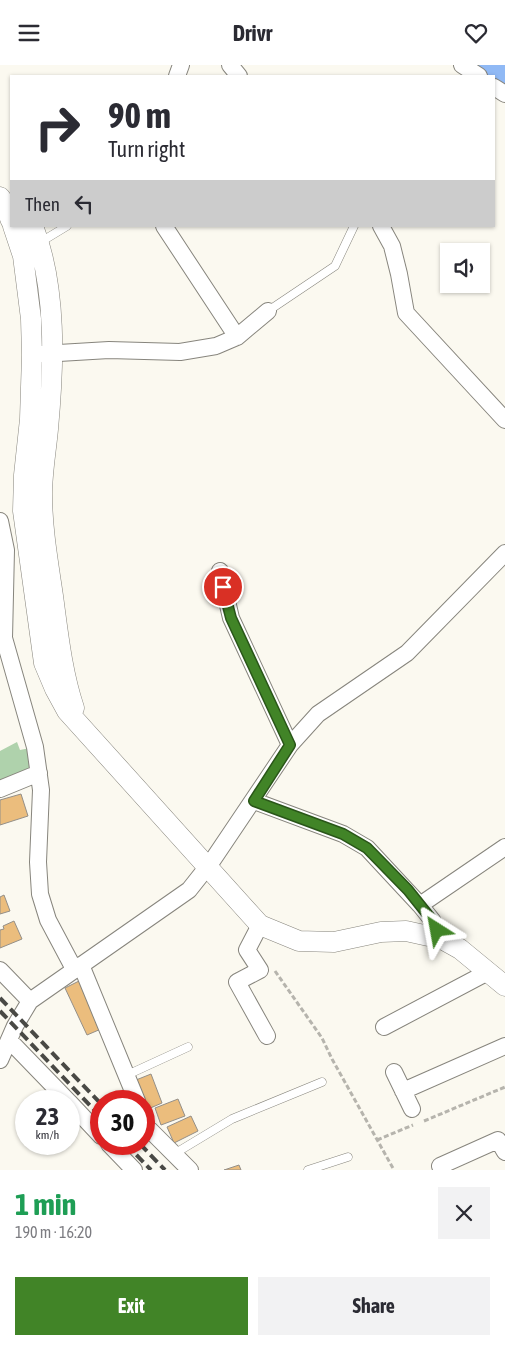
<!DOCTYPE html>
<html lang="en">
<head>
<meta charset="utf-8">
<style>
  :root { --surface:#fff; --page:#f2f2f3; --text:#2b2b33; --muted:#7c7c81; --accent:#418427 }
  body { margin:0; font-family:"Asap Condensed",sans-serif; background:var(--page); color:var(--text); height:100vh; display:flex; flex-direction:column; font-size:19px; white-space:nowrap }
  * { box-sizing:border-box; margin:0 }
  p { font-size:16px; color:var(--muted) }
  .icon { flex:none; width:28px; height:28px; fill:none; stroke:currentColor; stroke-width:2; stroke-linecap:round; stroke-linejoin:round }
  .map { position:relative; height:1105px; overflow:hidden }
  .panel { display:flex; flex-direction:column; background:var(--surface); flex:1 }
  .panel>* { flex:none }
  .banner { position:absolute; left:10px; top:10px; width:485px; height:152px; border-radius:0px; box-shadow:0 1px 4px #0004; background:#fff; color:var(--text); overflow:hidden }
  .tools { position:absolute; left:440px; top:178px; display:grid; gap:10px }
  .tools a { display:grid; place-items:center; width:50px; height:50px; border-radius:0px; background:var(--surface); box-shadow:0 1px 4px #0004; font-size:25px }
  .speed { position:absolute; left:15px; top:1025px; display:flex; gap:10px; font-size:25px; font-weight:700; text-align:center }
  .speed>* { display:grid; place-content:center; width:65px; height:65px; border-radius:50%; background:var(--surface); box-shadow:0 1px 4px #0004; line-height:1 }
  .speed small { font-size:12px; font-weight:400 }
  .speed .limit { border:8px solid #d22; background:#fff; color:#111 }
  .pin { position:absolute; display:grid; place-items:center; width:42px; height:42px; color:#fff; margin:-21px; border:2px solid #fff; border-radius:50%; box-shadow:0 1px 5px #0007 }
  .me { position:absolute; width:55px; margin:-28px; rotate:326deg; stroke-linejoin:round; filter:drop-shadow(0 0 4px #0008) }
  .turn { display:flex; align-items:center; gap:18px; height:105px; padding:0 15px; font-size:22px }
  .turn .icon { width:65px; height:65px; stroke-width:2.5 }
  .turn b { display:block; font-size:35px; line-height:42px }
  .then { display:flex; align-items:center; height:48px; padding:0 15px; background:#0003; gap:10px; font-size:19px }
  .round { display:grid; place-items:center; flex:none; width:52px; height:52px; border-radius:0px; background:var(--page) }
  .head { display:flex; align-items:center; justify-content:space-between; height:85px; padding:0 15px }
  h1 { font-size:30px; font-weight:700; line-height:38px; color:#1e9e55 }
  .action { display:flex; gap:10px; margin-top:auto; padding:10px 15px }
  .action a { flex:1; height:58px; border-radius:0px; background:var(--accent); color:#fff; font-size:20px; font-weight:700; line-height:58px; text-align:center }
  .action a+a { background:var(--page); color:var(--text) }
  header { display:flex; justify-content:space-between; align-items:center; height:65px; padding:0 15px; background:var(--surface); font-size:22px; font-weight:700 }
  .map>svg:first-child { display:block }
  .green { fill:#afd2ac }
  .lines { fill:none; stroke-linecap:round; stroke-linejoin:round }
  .river { stroke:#90b9f5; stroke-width:30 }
  .building { fill:#ebbd7d; stroke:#948f88 }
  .service-casing { stroke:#87857d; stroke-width:9 }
  .minor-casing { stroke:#87857d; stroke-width:18 }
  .tertiary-casing { stroke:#87857d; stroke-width:21 }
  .path { stroke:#b6b4ad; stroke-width:3; stroke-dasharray:5 2.5; stroke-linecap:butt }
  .service { stroke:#fff; stroke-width:8 }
  .minor { stroke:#fff; stroke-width:16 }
  .tertiary { stroke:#fff; stroke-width:20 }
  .rail { stroke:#494945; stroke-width:4; stroke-dasharray:10 5; stroke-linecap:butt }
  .route-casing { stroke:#2a5619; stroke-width:12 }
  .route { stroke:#418427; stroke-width:9 }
</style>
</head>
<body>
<header><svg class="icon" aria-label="menu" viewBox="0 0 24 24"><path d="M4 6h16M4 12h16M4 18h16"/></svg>Drivr<svg class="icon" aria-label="heart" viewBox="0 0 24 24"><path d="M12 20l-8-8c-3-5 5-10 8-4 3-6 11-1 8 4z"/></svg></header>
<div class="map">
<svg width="505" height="1105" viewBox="0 0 505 1105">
  <rect width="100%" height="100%" fill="#fbf9f0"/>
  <!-- green -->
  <path class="green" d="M17,677L20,685L30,683L34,700L28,709L0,719V686Z"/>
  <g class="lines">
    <!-- river -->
    <path class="river" d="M487,0L505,14"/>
  </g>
  <!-- building -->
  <path class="building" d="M21,729L28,751L0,760V735Z
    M4,830L10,846L0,849V832Z
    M14,856L22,874L0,883V865L4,864L3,861Z
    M79,916L101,964L87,970L65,923Z
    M151,1009L162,1038L148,1044L136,1015Z
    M178,1034L185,1051L161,1060L155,1043Z
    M191,1051L198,1066L174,1078L167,1062Z
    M239,1100L241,1105H224Z"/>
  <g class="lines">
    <!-- service casing -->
    <g class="service-casing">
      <path id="service" d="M39,178L67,161
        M268,246L335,201L354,161
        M127,1010L188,982
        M174,1089L232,1054L322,1017
        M308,1105L348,1092"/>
    </g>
    <!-- minor casing -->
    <g class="minor-casing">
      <path id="minor" d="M230,0L239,11
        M462,0L479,11
        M177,11L181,0
        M494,22L505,29
        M164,161L237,272
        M381,161L392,181L399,209L406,248L505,355
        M42,289L109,285L180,287L216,281L237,272L268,246
        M0,456L6,485L4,573L35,682L41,725L38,797L40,829L48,855L74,904
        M220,506L231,553L290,680
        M0,724L39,708
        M254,736L343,769L367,783L420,840L432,855L442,874
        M420,840L505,782
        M260,860L247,885L260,905L237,917L267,971
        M81,900L137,1036
        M0,905L30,936
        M384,962L488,907
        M9,975L68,1036
        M0,995L15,961L30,936L189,825L212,796L290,680L318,649L407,588L505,488
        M394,1007L412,1044
        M403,1026L505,981
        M69,1037L101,1071
        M144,1053L147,1062L190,1105
        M109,1079L134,1105
        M442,1105L440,1101L498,1075L505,1087"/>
    </g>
    <!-- tertiary casing -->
    <g class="tertiary-casing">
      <path id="tertiary" d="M0,132L5,139L11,156
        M13,161L23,191L31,254L32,290L30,354L24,410L23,446L44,598L55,624L67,646L260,860L299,876L334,877L381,867L406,866L442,874L460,884L505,921
        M33,161C57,223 54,299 48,364C46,386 42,408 42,429C42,463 48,497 53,531C58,568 62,607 74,643"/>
    </g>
    <!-- path -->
    <path class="path" d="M275,906L322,973L332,994L394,1105
      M424,1056L505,1022
      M377,1075L413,1060"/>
    <!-- service -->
    <use href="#service" class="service"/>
    <!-- minor -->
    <use href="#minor" class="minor"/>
    <!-- tertiary -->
    <use href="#tertiary" class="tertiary"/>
    <!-- rail -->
    <path class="rail" d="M0,933L101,1039
      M0,946L101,1052
      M126,1079L151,1105
      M140,1079L165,1105"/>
  </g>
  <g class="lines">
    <!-- route casing -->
    <g class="route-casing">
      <path id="route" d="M223,522L231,553L290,680L254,736L343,769L367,783L408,825L432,855L437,865"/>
    </g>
    <!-- route -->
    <use href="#route" class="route"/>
  </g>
</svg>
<div class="tools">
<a><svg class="icon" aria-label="sound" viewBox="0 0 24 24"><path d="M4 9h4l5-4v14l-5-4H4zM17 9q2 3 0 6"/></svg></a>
</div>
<div class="speed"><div>23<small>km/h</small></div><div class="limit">30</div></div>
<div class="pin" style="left:223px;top:522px;background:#d93025"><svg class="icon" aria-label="arrive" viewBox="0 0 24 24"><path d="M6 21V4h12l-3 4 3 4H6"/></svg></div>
<svg class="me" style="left:437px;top:865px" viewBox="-20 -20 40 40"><path d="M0-17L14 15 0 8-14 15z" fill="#418427" stroke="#fff" stroke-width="4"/></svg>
<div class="banner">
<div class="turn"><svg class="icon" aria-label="right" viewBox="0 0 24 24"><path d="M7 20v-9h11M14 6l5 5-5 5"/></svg><div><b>90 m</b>Turn right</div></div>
<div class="then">Then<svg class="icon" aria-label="left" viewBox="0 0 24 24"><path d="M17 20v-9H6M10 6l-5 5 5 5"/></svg></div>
</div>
</div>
<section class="panel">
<div class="head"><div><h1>1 min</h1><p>190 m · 16:20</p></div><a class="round"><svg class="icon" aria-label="close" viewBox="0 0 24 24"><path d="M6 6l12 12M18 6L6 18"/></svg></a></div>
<div class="action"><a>Exit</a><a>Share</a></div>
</section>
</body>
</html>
